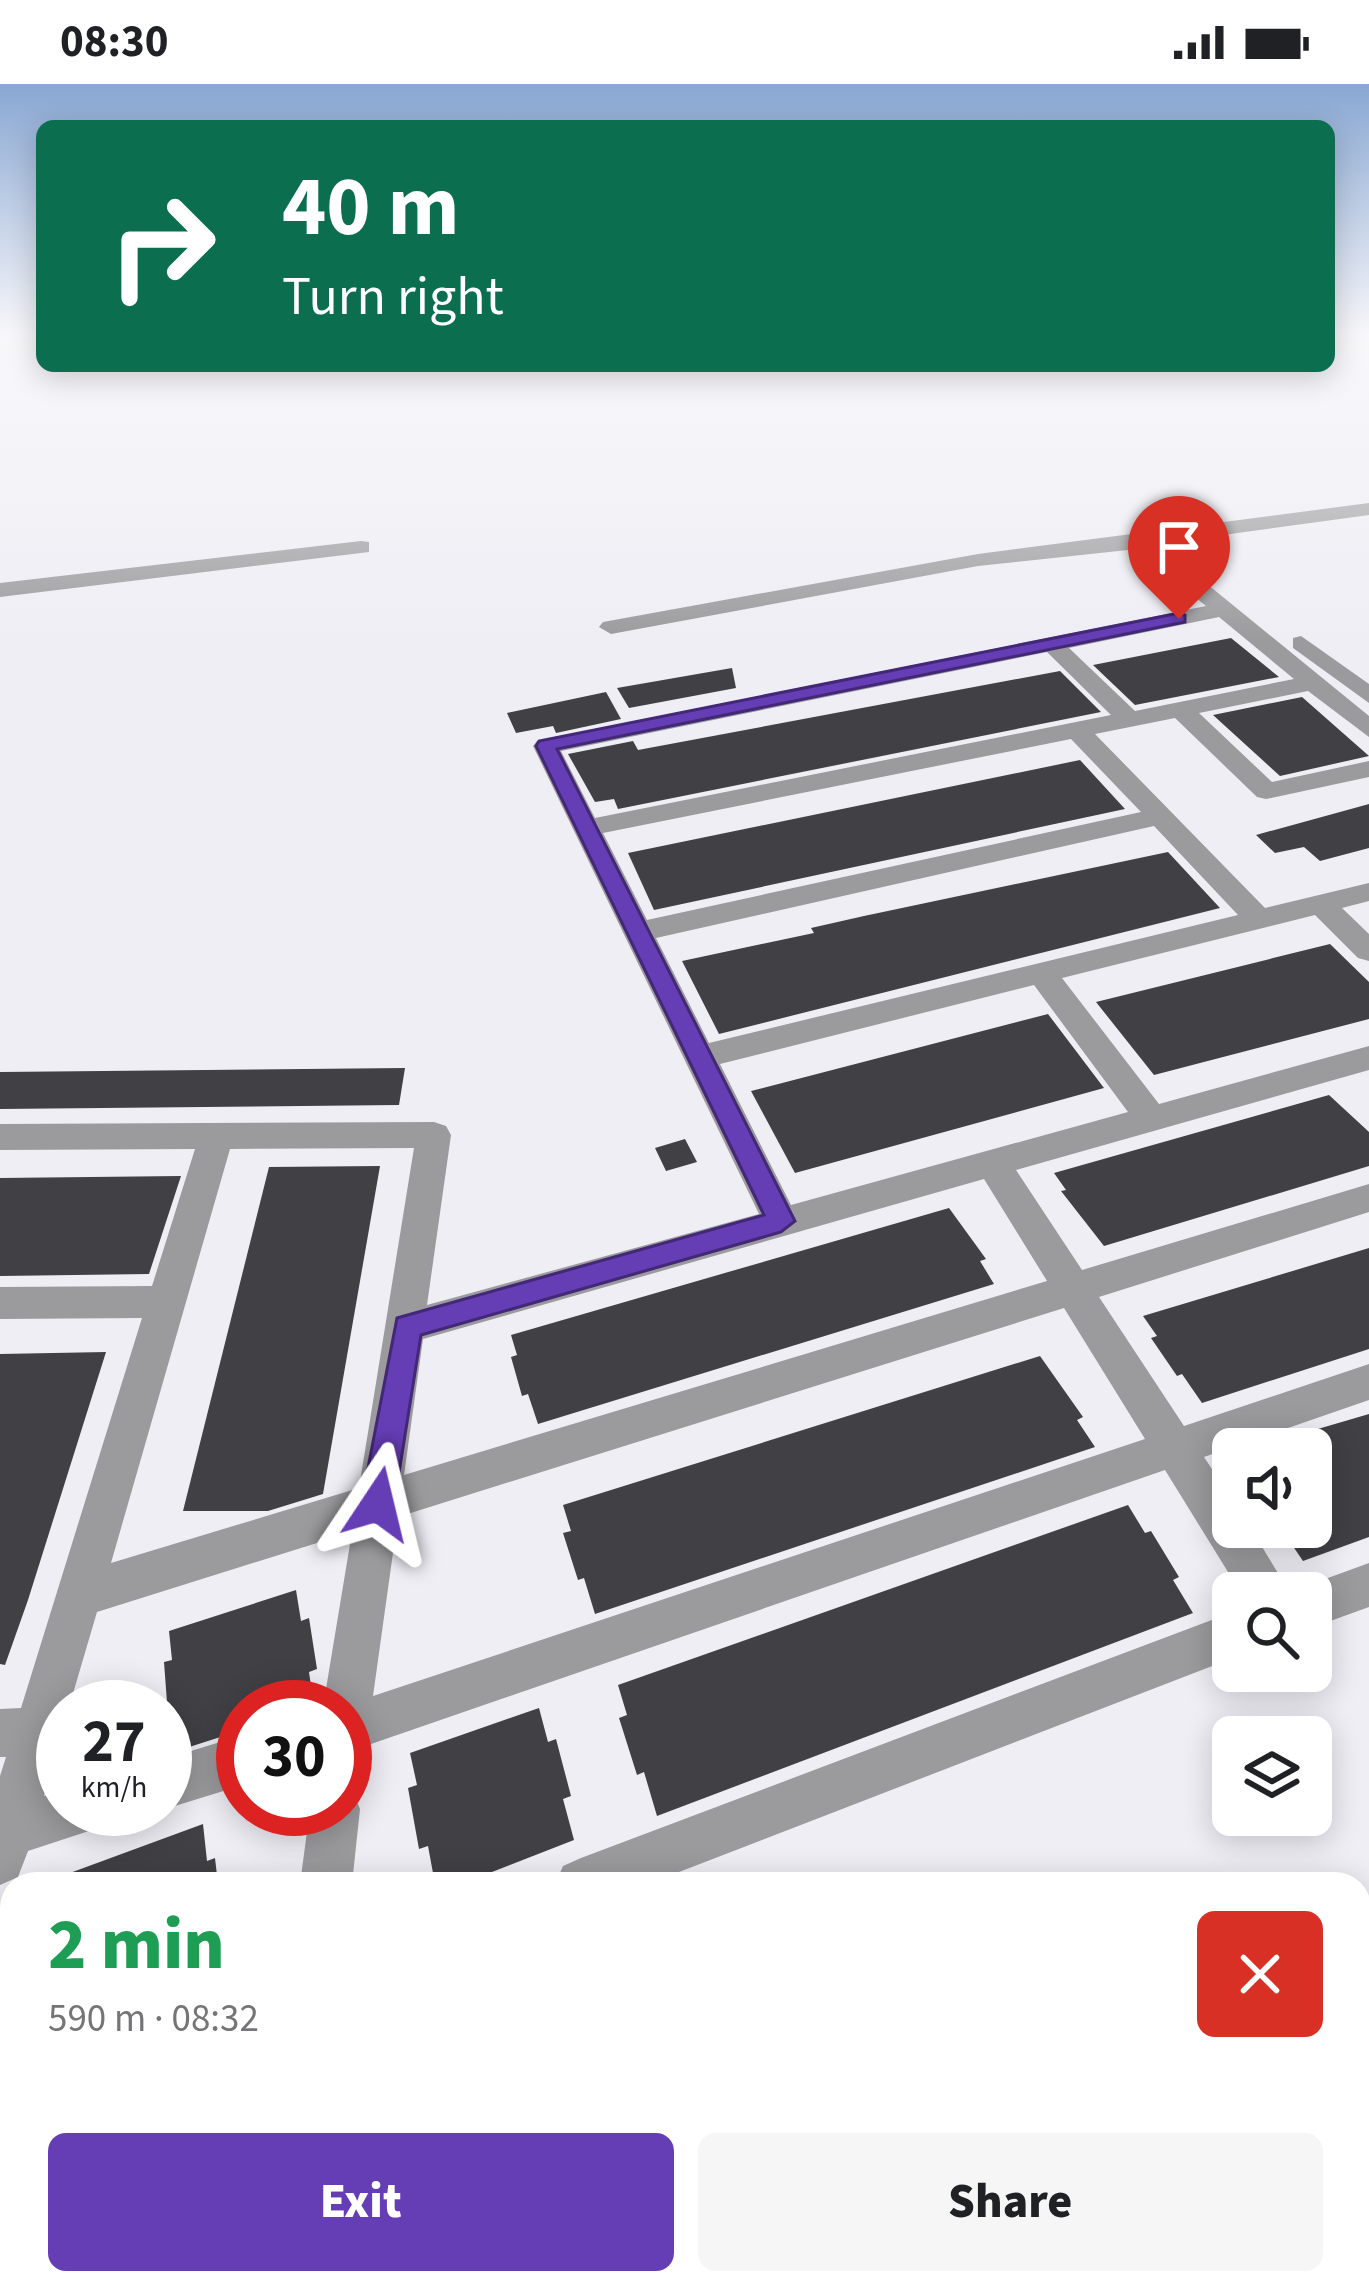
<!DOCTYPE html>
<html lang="en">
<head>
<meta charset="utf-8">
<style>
  :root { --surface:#fff; --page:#f6f6f6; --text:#202124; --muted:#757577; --accent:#653db5 }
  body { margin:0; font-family:"Source Sans 3",sans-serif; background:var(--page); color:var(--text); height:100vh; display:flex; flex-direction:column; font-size:45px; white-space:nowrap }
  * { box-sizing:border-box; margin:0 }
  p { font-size:39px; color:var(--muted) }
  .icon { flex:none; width:66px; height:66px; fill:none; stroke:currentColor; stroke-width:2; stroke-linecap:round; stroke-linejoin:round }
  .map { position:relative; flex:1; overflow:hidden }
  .drawer { position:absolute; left:0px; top:1788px; width:1371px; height:423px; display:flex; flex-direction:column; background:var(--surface); border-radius:36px 36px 0 0; box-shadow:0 6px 30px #0003 }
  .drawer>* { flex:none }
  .hud { position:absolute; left:36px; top:36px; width:1299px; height:252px; border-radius:18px; box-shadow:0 6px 30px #0003; background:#0b6e4f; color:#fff; overflow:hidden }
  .fabs { position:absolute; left:1212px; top:1344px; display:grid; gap:24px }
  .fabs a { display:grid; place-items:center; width:120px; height:120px; border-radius:18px; background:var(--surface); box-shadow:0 6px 30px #0003; font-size:60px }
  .speed { position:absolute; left:36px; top:1596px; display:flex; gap:24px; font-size:60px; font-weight:700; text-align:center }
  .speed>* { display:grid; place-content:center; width:156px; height:156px; border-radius:50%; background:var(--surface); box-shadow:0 6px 30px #0003; line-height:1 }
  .speed small { font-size:30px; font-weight:400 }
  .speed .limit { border:18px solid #d22; background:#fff; color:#111 }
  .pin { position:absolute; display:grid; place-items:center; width:102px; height:102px; color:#fff; margin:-123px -51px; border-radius:50% 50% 50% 0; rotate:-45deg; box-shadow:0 0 12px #0007 }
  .pin .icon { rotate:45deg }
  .me { position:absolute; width:132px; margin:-66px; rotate:10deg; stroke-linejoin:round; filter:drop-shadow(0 0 9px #0008) }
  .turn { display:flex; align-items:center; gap:42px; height:252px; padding:0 48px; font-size:54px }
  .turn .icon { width:156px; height:156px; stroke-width:2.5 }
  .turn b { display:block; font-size:84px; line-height:102px }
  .round { display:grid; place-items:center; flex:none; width:126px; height:126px; border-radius:18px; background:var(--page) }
  .headline { display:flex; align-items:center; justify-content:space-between; height:204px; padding:0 48px }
  h1 { font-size:72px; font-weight:800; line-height:90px; color:#1e9e55 }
  .button { display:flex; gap:24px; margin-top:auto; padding:24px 48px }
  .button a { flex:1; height:138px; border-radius:18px; background:var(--accent); color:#fff; font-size:48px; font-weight:800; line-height:138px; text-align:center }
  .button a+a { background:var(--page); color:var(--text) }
  .status { display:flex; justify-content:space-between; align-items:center; height:84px; padding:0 60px; background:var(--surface); direction:ltr }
  .status svg { height:33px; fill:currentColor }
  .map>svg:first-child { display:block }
  .building { fill:#414045 }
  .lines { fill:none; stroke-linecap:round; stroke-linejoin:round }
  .minor { fill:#9b9a9d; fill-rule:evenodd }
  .route { fill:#653db5; stroke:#422876; stroke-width:3 }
</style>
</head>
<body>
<div class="status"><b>08:30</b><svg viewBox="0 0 49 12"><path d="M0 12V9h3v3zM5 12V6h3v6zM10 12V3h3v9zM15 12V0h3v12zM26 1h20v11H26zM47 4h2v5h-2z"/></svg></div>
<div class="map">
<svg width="1369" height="2210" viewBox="0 0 1369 2210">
  <rect width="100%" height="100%" fill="#efeef5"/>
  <!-- building -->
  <path class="building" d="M1231,554L1279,593L1135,621L1093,581Z
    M732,584L736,604L629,624L617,604Z
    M1060,587L1101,628L618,725L614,715L595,718L568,670L633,657L638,666Z
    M606,608L621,635L556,649L553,642L516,649L507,629Z
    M1302,613L1369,672L1280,692L1213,631Z
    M1080,676L1125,725L654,826L628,769Z
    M1369,720V764L1320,777L1304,763L1275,769L1256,751Z
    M1168,768L1220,824L719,950L682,877L814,849L811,844L864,832Z
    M1330,860L1369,898V935L1154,991L1096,918Z
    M1048,930L1104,1004L795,1089L751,1007Z
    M405,984L399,1021L0,1025V988Z
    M1329,1011L1369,1048V1082L1104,1162L1061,1107L1066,1106L1054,1089Z
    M685,1055L697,1078L666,1087L655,1064Z
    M380,1082L323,1410L268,1427H183L269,1083Z
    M181,1092L149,1190L0,1192V1094Z
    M949,1124L986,1175L980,1177L994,1200L538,1340L528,1310L522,1312L511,1273L517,1271L511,1251Z
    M1369,1164V1265L1202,1319L1182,1290L1177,1292L1151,1254L1157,1252L1143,1232Z
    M106,1268L28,1516L5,1581L0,1580V1270Z
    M1040,1272L1083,1333L1077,1336L1095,1363L595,1530L584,1494L578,1496L563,1449L571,1447L563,1421Z
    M1369,1330V1453L1303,1477L1280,1443H1311V1347Z
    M1128,1421L1145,1449L1151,1447L1179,1493L1173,1496L1193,1529L657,1732L644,1688L637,1691L619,1634L627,1631L618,1601Z
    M296,1506L301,1537L309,1534L317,1585L309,1588L314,1623H243L239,1647L180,1666L177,1629L168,1632L164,1578L172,1576L169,1547Z
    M539,1624L548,1658L556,1655L571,1712L563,1715L574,1756L461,1800H435L428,1762L419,1765L408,1704L417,1701L410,1669Z
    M203,1740L207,1777L215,1774L218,1800H40Z"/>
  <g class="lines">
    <!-- minor -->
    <path class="minor" d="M1369,419V431L1158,460L1369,632V653L1308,607L1199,629L1272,698L1369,677V693L1266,715L1257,713L1175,634L1095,650L1265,824L1369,799V817L1342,824L1369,850V877L1358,874L1315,831L1062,894L1159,1020L1369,962V986L1016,1086L1082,1186L1369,1100V1128L1099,1213L1184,1342L1369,1280V1316L1204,1373L1233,1417V1443H1250L1290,1509H1241L1165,1386L345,1669V1623H323L352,1448L97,1528L69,1623H63V1645L44,1712L63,1706V1725H108L101,1743L28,1767L18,1793L0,1801V1692L6,1673H0V1625L21,1624L142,1234L0,1235V1203L152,1202L195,1065L0,1066V1040L434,1038L446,1042L451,1051L427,1221L759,1130L533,662L537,657L1206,522L1137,465L978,482L611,550L599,543L603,538L978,470ZM1219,533L1294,595L1135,627L1069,564ZM1047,568L1111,631L595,734L561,667ZM1071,655L1141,728L647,836L603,749ZM1154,742L1238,831L709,959L656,854ZM1034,901L1128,1028L791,1121L720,980ZM414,1064L359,1404L111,1479L230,1065ZM984,1095L1047,1197L404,1391L423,1255ZM1064,1224L1145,1355L373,1612L398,1433Z
      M361,457L369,458V468L0,513V499Z
      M1301,552L1369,600V619L1293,564V554Z
      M1369,1479V1523L1311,1544V1509L1295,1506Z
      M1233,1528V1574L648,1800H555L563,1782L581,1774Z
      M243,1651V1701L165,1725V1675Z
      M345,1704L353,1707L360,1725L352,1800H300L310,1725H345Z
      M12,1984V2041L0,2045V1989Z"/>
  </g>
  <!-- sky -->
  <linearGradient id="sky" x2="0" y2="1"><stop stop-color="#88a7d2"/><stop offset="0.45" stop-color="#f8f7fa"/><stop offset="1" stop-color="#f8f7fa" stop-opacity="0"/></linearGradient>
  <rect width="1369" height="557" fill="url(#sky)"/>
  <!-- route -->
  <path class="route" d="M1179,529L1185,531V538L557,665L795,1137L781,1148L421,1251L394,1420L389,1431L378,1435L366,1431L361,1420L397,1234L764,1131L536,662L539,657Z"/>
</svg>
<div class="fabs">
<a><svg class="icon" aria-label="sound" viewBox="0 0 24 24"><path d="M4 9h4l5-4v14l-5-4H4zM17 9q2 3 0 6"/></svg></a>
<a><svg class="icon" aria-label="search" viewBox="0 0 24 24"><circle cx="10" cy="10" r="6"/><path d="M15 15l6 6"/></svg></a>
<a><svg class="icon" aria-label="layers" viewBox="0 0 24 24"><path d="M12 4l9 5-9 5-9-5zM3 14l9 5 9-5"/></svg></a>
</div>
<div class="speed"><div>27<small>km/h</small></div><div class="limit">30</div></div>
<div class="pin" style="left:1179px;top:535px;background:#d93025"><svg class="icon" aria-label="arrive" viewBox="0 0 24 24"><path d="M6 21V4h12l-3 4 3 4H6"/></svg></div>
<svg class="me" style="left:378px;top:1420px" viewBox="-20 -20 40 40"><path d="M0-17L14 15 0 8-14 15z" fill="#653db5" stroke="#fff" stroke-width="4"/></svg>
<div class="hud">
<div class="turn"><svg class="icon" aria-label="right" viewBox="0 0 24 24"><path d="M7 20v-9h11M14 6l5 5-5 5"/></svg><div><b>40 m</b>Turn right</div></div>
</div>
<section class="drawer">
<div class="headline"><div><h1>2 min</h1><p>590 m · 08:32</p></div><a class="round" style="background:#d93025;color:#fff"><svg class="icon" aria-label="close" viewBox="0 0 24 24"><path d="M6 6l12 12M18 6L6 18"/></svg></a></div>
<div class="button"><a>Exit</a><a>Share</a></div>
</section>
</div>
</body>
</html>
